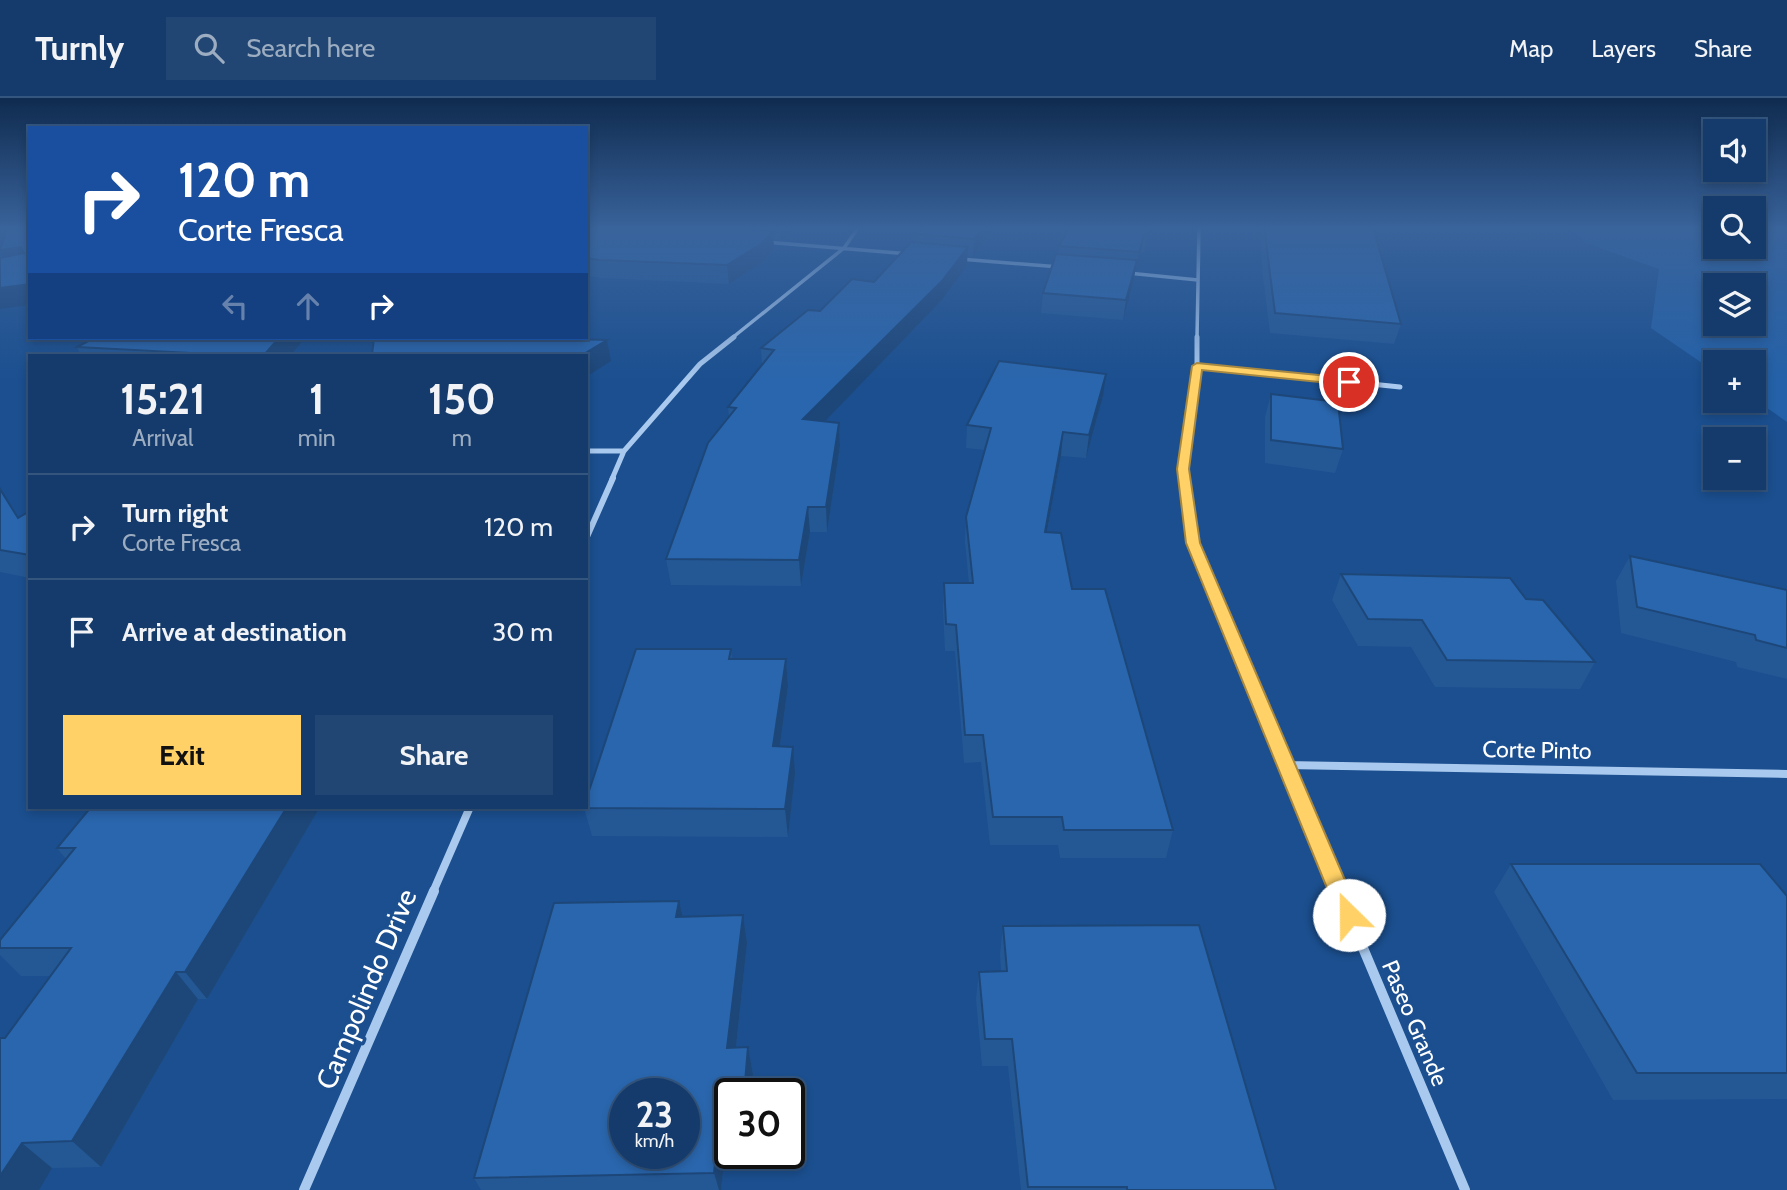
<!DOCTYPE html>
<html lang="en">
<head>
<meta charset="utf-8">
<style>
  :root { --surface:#143b6b; --page:#214673; --text:#f1f3f6; --muted:#9dadc1; --line:#33557e; --accent:#ffd166 }
  body { margin:0; font-family:Cabin,sans-serif; background:var(--page); color:var(--text); height:100vh; display:flex; flex-direction:column; font-size:26px; white-space:nowrap }
  * { box-sizing:border-box; margin:0 }
  p { font-size:23px; color:var(--muted) }
  .icon { flex:none; width:38px; height:38px; fill:none; stroke:currentColor; stroke-width:2; stroke-linecap:round; stroke-linejoin:round }
  .map { position:relative; flex:1; overflow:hidden }
  .drawer { position:absolute; left:28px; top:256px; width:560px; height:455px; display:flex; flex-direction:column; background:var(--surface); border-radius:0px; box-shadow:0 4px 10px #0003,0 0 0 2px var(--line) }
  .drawer>* { flex:none }
  .hud { position:absolute; left:28px; top:28px; width:560px; height:214px; border-radius:0px; box-shadow:0 4px 10px #0003,0 0 0 2px var(--line); background:#1a4fa0; color:#fff; overflow:hidden }
  .tools { position:absolute; left:1703px; top:21px; display:grid; gap:14px }
  .tools a { display:grid; place-items:center; width:63px; height:63px; border-radius:0px; background:var(--surface); box-shadow:0 4px 10px #0003,0 0 0 2px var(--line); font-size:35px }
  .speed { position:absolute; left:609px; top:980px; display:flex; gap:14px; font-size:35px; font-weight:700; text-align:center }
  .speed>* { display:grid; place-content:center; width:91px; height:91px; border-radius:50%; background:var(--surface); box-shadow:0 4px 10px #0003,0 0 0 2px var(--line); line-height:1 }
  .speed small { font-size:18px; font-weight:400 }
  .speed .limit { border:4px solid #111; border-radius:10px; background:#fff; color:#111 }
  .pin { position:absolute; display:grid; place-items:center; width:60px; height:60px; color:#fff; margin:-30px; border:4px solid #fff; border-radius:50%; box-shadow:0 2px 7px #0007 }
  .me { position:absolute; width:77px; margin:-38px; rotate:337deg; stroke-linejoin:round; filter:drop-shadow(0 0 5px #0008) }
  .turn { display:flex; align-items:center; gap:24px; height:147px; padding:0 35px; font-size:32px }
  .turn .icon { width:91px; height:91px; stroke-width:2.5 }
  .turn b { display:block; font-size:49px; line-height:60px }
  .lanes { display:flex; align-items:center; height:66px; padding:0 35px; background:#0003; justify-content:center; gap:35px; direction:ltr }
  .lanes .off { opacity:.35 }
  .eta { display:flex; justify-content:space-evenly; align-items:center; height:119px; text-align:center }
  .eta b { font-size:42px; font-weight:700; line-height:49px }
  .button { display:flex; gap:14px; margin-top:auto; padding:14px 35px }
  .button a { flex:1; height:80px; border-radius:0px; background:var(--accent); color:#111; font-size:28px; font-weight:700; line-height:80px; text-align:center }
  .button a+a { background:var(--page); color:var(--text) }
  ul { padding:0; list-style:none }
  li { display:flex; align-items:center; gap:21px; height:105px; padding:0 35px; border-top:2px solid var(--line) }
  li div { flex:1 }
  li b { display:block; font-size:26px }
  li em { font-style:normal }
  header { display:flex; align-items:center; gap:42px; box-sizing:border-box; height:98px; padding:0 35px; background:var(--surface); border-bottom:2px solid var(--line) }
  header strong { font-size:33px }
  nav { display:flex; gap:38px; margin-inline-start:auto; font-size:24px }
  .search { width:490px; height:63px; background:var(--page); display:flex; align-items:center; gap:18px; box-sizing:border-box; padding:0 24px; border-radius:0px; color:var(--muted); font-size:26px }
  .map>svg:first-child { display:block }
  .green { fill:#2461a8; fill-rule:evenodd }
  .lines { fill:none; stroke-linecap:round; stroke-linejoin:round }
  .minor-far4 { stroke:#a9c9ee; stroke-width:3.5 }
  .minor-far3 { stroke:#a9c9ee; stroke-width:5 }
  .minor-far2 { stroke:#a9c9ee; stroke-width:6 }
  .minor-far1 { stroke:#a9c9ee; stroke-width:8 }
  .minor { stroke:#a9c9ee; stroke-width:10 }
  .wall { fill:#245895 }
  .shaded-wall { fill:#1d4779 }
  .building { fill:#2a66ad; stroke:#1d4779; stroke-width:2; fill-rule:evenodd }
  .route { fill:#ffd166; stroke:#a68842; stroke-width:2 }
  .labels { text-anchor:middle; stroke-width:7; stroke-linejoin:round; paint-order:stroke }
  .street-label { font-size:23px; fill:#fff; stroke:#1b4f8f }
  .near-street-label { font-size:28px; fill:#fff; stroke:#1b4f8f }
</style>
</head>
<body>
<header>
<strong>Turnly</strong>
<div class="search"><svg class="icon" aria-label="search" viewBox="0 0 24 24"><circle cx="10" cy="10" r="6"/><path d="M15 15l6 6"/></svg>Search here</div>
<nav><a>Map</a><a>Layers</a><a>Share</a></nav>
</header>
<div class="map">
<svg width="1787" height="1092" viewBox="0 0 1787 1092">
  <rect width="100%" height="100%" fill="#1b4f8f"/>
  <!-- green -->
  <path class="green" d="M1568,130H1715V149H1754V130H1787V324L1754,301V264H1715V274L1651,230L1659,171L1583,144L1586,143ZM1715,187H1754V226H1715Z"/>
  <g class="lines">
    <!-- minor-far4 -->
    <path class="minor-far4" d="M765,144L910,156
      M960,161L1060,169
      M1128,175L1198,182
      M732,240L844,150L858,130
      M1197,240L1199,130"/>
    <!-- minor-far3 -->
    <path class="minor-far3" d="M1197,268L1400,289
      M586,353H624
      M612,381L624,353L700,266L734,239
      M1184,381L1183,371L1197,268V239"/>
    <!-- minor-far2 -->
    <path class="minor-far2" d="M1184,380L1193,445L1242,562
      M586,441L613,380"/>
    <!-- minor-far1 -->
    <path class="minor-far1" d="M1242,560L1340,794
      M1286,667L1787,676
      M433,794L470,709"/>
    <!-- minor -->
    <path class="minor" d="M1339,793L1465,1092
      M304,1092L434,793"/>
  </g>
  <!-- wall -->
  <path class="wall" d="M586,130H792L781,143L773,142L774,151L763,164L729,186L602,180L586,178Z
    M923,130H993L973,159L967,158V167L942,202L825,323L839,325L840,348L827,434H810L801,488L671,487L666,461L729,318L728,309L762,267L761,250L820,213L874,184L917,145V136Z
    M1148,130L1144,154H1141L1136,172H1135L1123,222L1041,215L1043,195L1058,156L1059,148Z
    M1260,130H1376L1374,136L1401,226L1394,246L1270,235L1262,170Z
    M94,240H305L291,257H81L77,249Z
    M1271,296L1343,351L1335,375L1265,365V319Z
    M1103,298L1086,360L1061,358L1047,434L1072,491L1173,732L1166,760H1060L1058,747H990L981,664L964,665L955,553H945L943,511L944,485H969L965,444L966,419L985,352L966,350L967,327Z
    M0,390L19,420L30,413V480L0,474Z
    M1630,458L1787,492V581L1737,569L1736,564L1621,535L1616,483Z
    M1341,476L1526,501L1595,564L1580,591L1435,589L1411,549L1358,548L1332,502Z
    M731,551L732,561H786L788,588L780,648L795,676L788,739L592,738L584,710Z
    M91,709H320L207,901H198L101,1069L52,1070L0,1092L5,940L51,878H21L0,857V842L66,761L57,750Z
    M1511,766L1787,798V1001L1613,1002L1494,794Z
    M679,803L683,818L743,817L747,845L736,950L748,949L753,976L751,996H730V1046H726L721,1092H481L474,1080Z
    M1003,828L1276,1092H1021L1008,968H982L976,901L979,874L1001,873L1000,856Z"/>
  <!-- shaded-wall -->
  <path class="shaded-wall" d="M780,130H792L781,143Z
    M982,130H993L973,159L974,141Z
    M773,133L774,151L763,164L729,186L727,167Z
    M1144,136L1141,154L1136,172L1139,154Z
    M21,149L30,165L10,170L0,152Z
    M968,149L967,167L942,202L805,344L803,321Z
    M1137,162L1134,181L1123,222L1126,202Z
    M30,186V207L0,211V190Z
    M279,240H305L291,257H264Z
    M607,242L611,263L586,279V257H582Z
    M1106,276L1103,298L1086,360L1089,337Z
    M839,325L840,348L827,434L826,409Z
    M1063,334L1061,358L1042,460L1045,434Z
    M808,409L810,434L801,488L799,462Z
    M786,561L788,588L776,676L773,648Z
    M793,649L795,676L788,739L785,711Z
    M287,709H320L207,901L185,874Z
    M679,803L686,831L676,819Z
    M743,817L747,845L733,977L727,950Z
    M176,874L198,901L101,1069L72,1043Z
    M748,949L753,976L751,996H744Z
    M720,1020L726,1046L721,1092H719L714,1075Z
    M22,1045L52,1070L39,1092H0V1078Z"/>
  <!-- building -->
  <path class="building" d="M7,130H30V186L0,190V160L24,155L21,149L0,152Z
    M586,130H730L773,133L761,146L727,167L599,162L586,160Z
    M923,130H982L974,141L917,136Z
    M1069,130H1148L1147,136H1144L1139,154L1059,148Z
    M1265,130H1373L1401,226L1275,215L1267,152Z
    M911,144L968,149L942,183L803,321L839,325L826,409H808L799,462L666,461L708,345L736,310L728,309L774,252L761,250L808,212L820,213L852,181L874,184Z
    M1056,156L1137,162L1126,202L1043,195Z
    M94,240H279L264,257H229L77,249Z
    M374,240H530L607,242L582,257H372Z
    M999,263L1106,276L1089,337L1063,334L1045,434L1061,435L1072,491H1105L1173,732H1064L1062,719H993L983,637H965L956,527L946,526L944,485H973L966,419L991,330L967,327Z
    M1271,296L1338,304L1343,351L1271,342Z
    M0,391L18,420L30,413V457L0,452Z
    M1630,458L1787,492V550L1756,542L1755,537L1637,509Z
    M1341,476L1510,480L1526,501L1543,502L1595,564L1447,562L1422,522L1368,521Z
    M636,551H731L729,561H786L773,648L793,649L785,711L584,710L586,709V702Z
    M91,709H287L185,874H176L72,1043L22,1045L0,1078V940H5L71,850H0V842L75,750H57Z
    M1511,766H1760L1787,798V975H1637Z
    M679,803L676,819L743,817L727,950L748,949L744,996H730V1020H720L714,1075L474,1080L554,805ZM625,996H684V1055H625Z
    M1199,827L1276,1092H1127V1089H1028L1012,941H985L979,874L1007,873L1003,828Z"/>
  <!-- sky -->
  <linearGradient id="sky" x2="0" y2="1"><stop stop-color="#0f2b4f"/><stop offset="0.46" stop-color="#39639b"/><stop offset="1" stop-color="#39639b" stop-opacity="0"/></linearGradient>
  <rect width="1787" height="283" fill="url(#sky)"/>
  <!-- route -->
  <path class="route" d="M1197,265L1349,280L1354,284L1349,287L1202,272L1189,371L1200,445L1360,817L1356,823L1349,826L1341,823L1338,817L1186,445L1177,371L1192,268Z"/>
  <g class="labels">
    <!-- street labels -->
    <g class="street-label">
      <text transform="translate(1537 652) rotate(1)" y="8">Corte Pinto</text>
      <text transform="translate(1415 925) rotate(67)" y="8">Paseo Grande</text>
    </g>
    <!-- near-street labels -->
    <g class="near-street-label">
      <text transform="translate(366 891) rotate(-67)" y="10">Campolindo Drive</text>
    </g>
  </g>
</svg>
<div class="tools">
<a><svg class="icon" aria-label="sound" viewBox="0 0 24 24"><path d="M4 9h4l5-4v14l-5-4H4zM17 9q2 3 0 6"/></svg></a>
<a><svg class="icon" aria-label="search" viewBox="0 0 24 24"><circle cx="10" cy="10" r="6"/><path d="M15 15l6 6"/></svg></a>
<a><svg class="icon" aria-label="layers" viewBox="0 0 24 24"><path d="M12 4l9 5-9 5-9-5zM3 14l9 5 9-5"/></svg></a>
<a>+</a>
<a>−</a>
</div>
<div class="speed"><div>23<small>km/h</small></div><div class="limit">30</div></div>
<div class="pin" style="left:1349px;top:284px;background:#d93025"><svg class="icon" aria-label="arrive" viewBox="0 0 24 24"><path d="M6 21V4h12l-3 4 3 4H6"/></svg></div>
<svg class="me" style="left:1349px;top:817px" viewBox="-20 -20 40 40"><circle r="19" fill="#fff"/><path d="M0-13L10 11 0 6-10 11z" fill="#ffd166"/></svg>
<div class="hud">
<div class="turn"><svg class="icon" aria-label="right" viewBox="0 0 24 24"><path d="M7 20v-9h11M14 6l5 5-5 5"/></svg><div><b>120 m</b>Corte Fresca</div></div>
<div class="lanes"><svg class="icon off" aria-label="left" viewBox="0 0 24 24"><path d="M17 20v-9H6M10 6l-5 5 5 5"/></svg><svg class="icon off" aria-label="ahead" viewBox="0 0 24 24"><path d="M12 20V5M6 11l6-6 6 6"/></svg><svg class="icon" aria-label="right" viewBox="0 0 24 24"><path d="M7 20v-9h11M14 6l5 5-5 5"/></svg></div>
</div>
<section class="drawer">
<div class="eta">
<div><b>15:21</b><p>Arrival</p></div>
<div><b>1</b><p>min</p></div>
<div><b>150</b><p>m</p></div>
</div>
<ul>
<li><svg class="icon" aria-label="right" viewBox="0 0 24 24"><path d="M7 20v-9h11M14 6l5 5-5 5"/></svg><div><b>Turn right</b><p>Corte Fresca</p></div><em>120 m</em></li>
<li><svg class="icon" aria-label="arrive" viewBox="0 0 24 24"><path d="M6 21V4h12l-3 4 3 4H6"/></svg><div><b>Arrive at destination</b></div><em>30 m</em></li>
</ul>
<div class="button"><a>Exit</a><a>Share</a></div>
</section>
</div>
</body>
</html>
